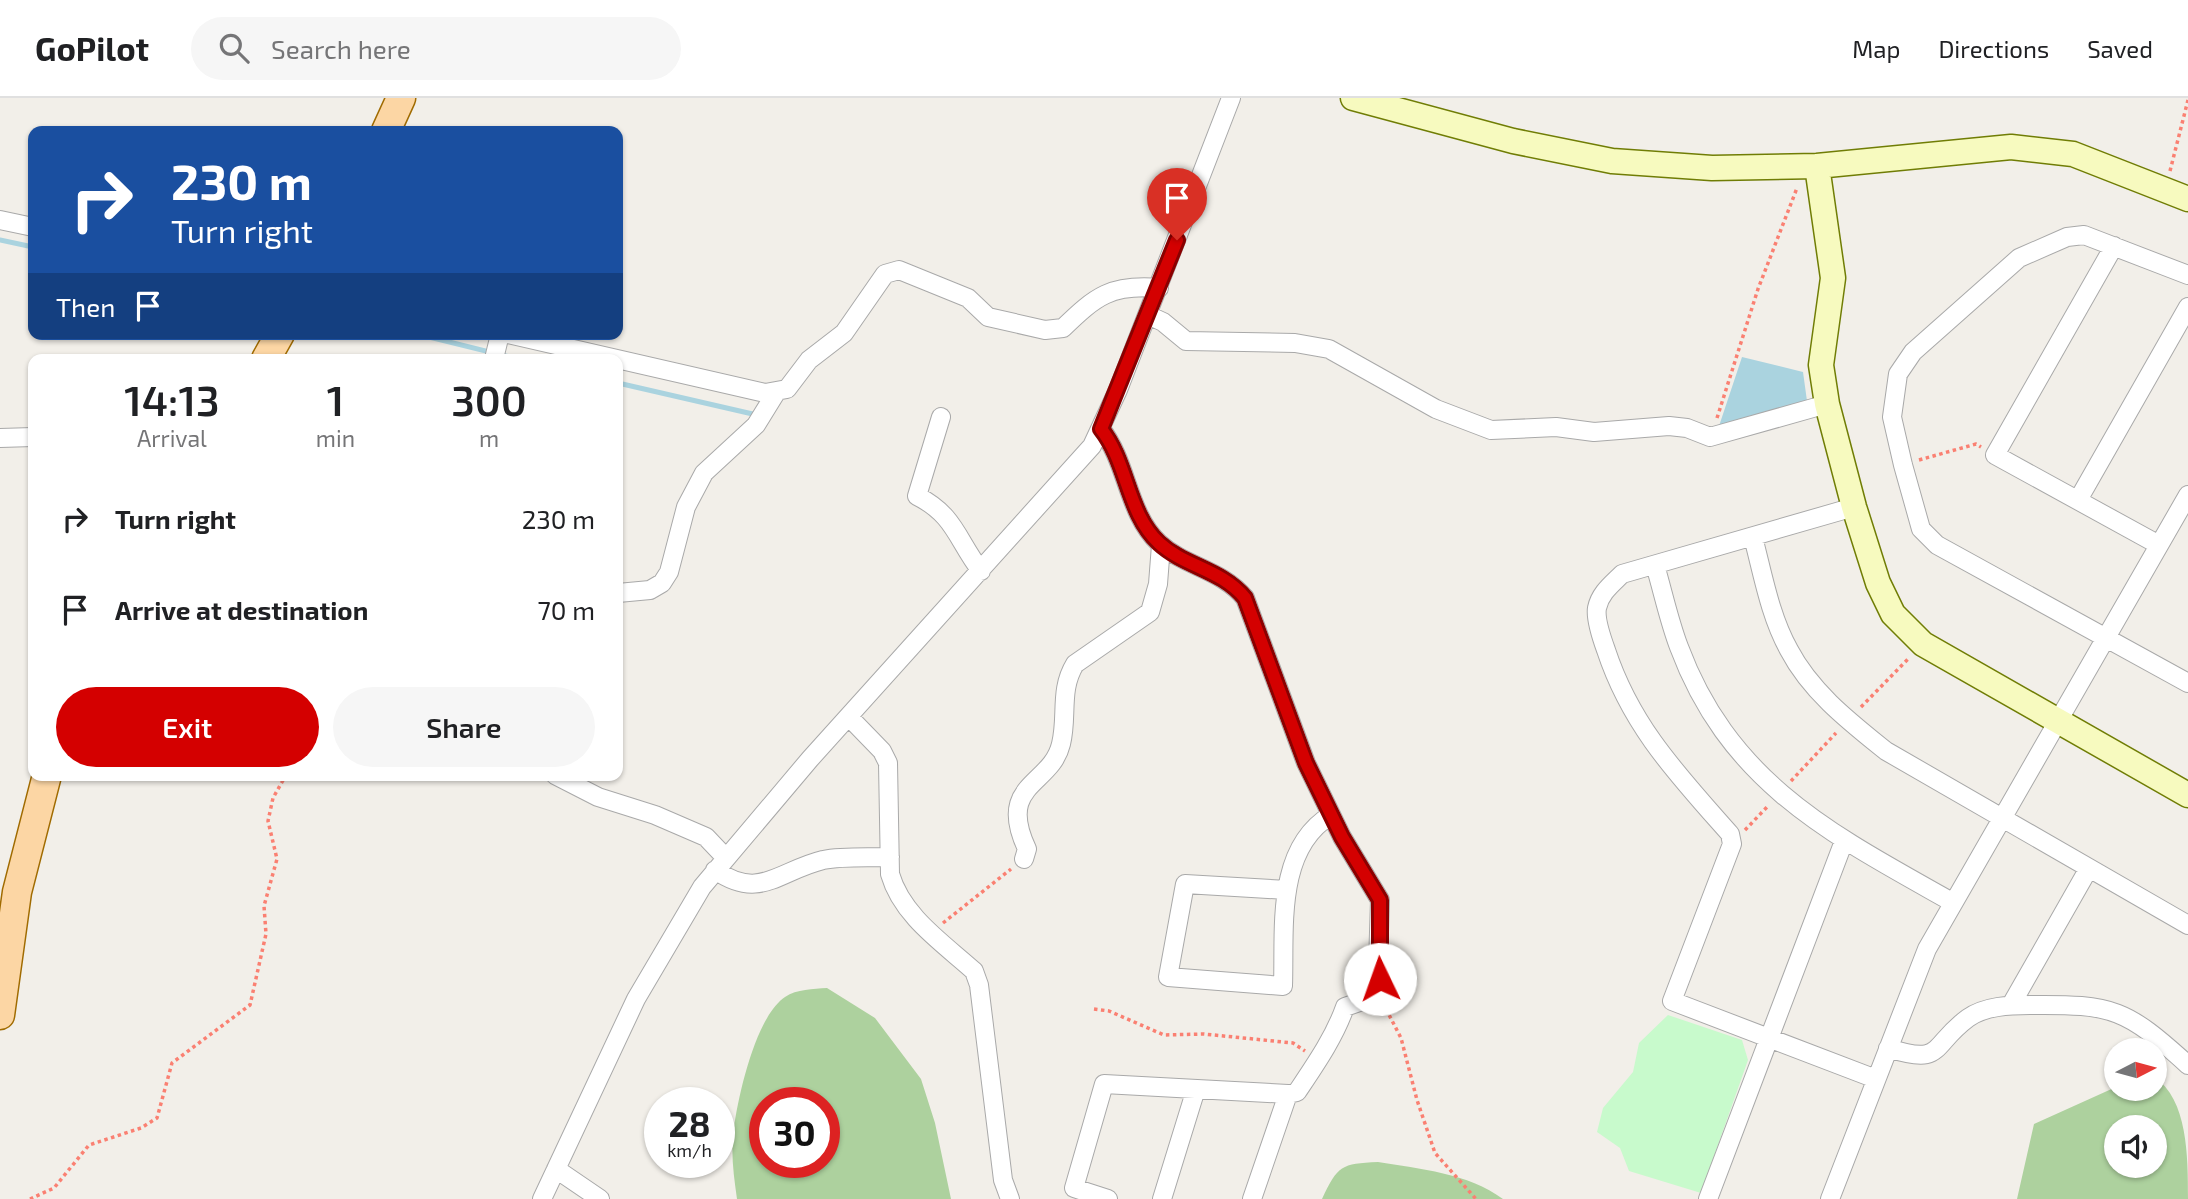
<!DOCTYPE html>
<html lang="en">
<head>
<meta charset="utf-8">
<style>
  :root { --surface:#fff; --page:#f6f6f6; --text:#202124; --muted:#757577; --line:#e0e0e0; --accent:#d40000 }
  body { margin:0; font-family:"Exo 2",sans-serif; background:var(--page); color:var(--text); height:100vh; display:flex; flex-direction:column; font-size:26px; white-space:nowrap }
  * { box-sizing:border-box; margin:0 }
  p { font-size:23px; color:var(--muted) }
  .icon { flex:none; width:38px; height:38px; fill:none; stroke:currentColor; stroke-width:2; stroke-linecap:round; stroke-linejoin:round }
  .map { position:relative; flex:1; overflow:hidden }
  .side { position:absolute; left:28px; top:256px; width:595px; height:427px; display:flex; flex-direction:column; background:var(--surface); border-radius:14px; box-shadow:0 2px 5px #0004 }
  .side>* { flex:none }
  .guide { position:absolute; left:28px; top:28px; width:595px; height:214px; border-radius:14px; box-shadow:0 2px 5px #0004; background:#1a4fa0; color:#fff; overflow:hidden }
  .needle { width:46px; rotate:84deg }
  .tools { position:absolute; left:2104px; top:940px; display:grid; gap:14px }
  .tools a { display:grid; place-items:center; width:63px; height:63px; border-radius:50%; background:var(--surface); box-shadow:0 2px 5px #0004; font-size:35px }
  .speed { position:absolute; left:644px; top:989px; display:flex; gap:14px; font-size:35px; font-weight:700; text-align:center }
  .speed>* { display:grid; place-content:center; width:91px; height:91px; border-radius:50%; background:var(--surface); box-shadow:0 2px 5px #0004; line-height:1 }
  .speed small { font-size:18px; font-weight:400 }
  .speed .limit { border:10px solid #d22; background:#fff; color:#111 }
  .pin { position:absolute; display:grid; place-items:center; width:60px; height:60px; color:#fff; margin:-72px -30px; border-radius:50% 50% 50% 0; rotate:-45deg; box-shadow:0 0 7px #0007 }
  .pin .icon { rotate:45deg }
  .me { position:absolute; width:77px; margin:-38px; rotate:357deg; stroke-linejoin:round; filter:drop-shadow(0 0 5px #0008) }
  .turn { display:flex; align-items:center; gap:24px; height:147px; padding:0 28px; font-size:32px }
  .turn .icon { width:91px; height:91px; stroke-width:2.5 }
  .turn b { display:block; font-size:49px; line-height:60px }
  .then { display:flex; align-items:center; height:66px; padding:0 28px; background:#0003; gap:14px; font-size:26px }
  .eta { display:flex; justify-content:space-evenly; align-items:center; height:119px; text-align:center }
  .eta b { font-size:42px; font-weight:600; line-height:49px }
  .action { display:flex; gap:14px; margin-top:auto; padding:14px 28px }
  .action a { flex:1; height:80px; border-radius:42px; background:var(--accent); color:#fff; font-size:28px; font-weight:600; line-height:80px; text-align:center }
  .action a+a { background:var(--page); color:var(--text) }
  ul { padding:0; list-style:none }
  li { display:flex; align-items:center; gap:21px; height:91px; padding:0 28px }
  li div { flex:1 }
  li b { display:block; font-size:26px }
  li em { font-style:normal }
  header { display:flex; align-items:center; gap:42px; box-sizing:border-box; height:98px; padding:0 35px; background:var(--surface); border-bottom:2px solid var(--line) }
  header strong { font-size:33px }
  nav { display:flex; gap:38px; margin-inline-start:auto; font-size:24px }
  .search { width:490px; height:63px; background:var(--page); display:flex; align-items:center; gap:18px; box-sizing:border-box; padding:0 24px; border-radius:38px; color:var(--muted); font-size:26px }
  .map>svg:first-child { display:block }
  .forest { fill:#add19e; fill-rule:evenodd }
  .park { fill:#c8facc }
  .water { fill:#aad3df }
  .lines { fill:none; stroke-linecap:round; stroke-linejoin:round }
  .stream { stroke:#aad3df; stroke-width:5 }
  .street-casing { stroke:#a9a9a9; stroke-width:20 }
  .secondary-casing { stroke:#707d05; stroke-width:27 }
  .primary-casing { stroke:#a06b00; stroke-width:31 }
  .path { stroke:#fa8072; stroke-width:3.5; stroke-dasharray:3.5 3.5; stroke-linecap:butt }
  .street { stroke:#fff; stroke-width:18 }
  .secondary { stroke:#f7fabf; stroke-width:24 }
  .primary { stroke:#fcd6a4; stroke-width:28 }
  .route-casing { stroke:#8a0000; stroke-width:18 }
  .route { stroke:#d40000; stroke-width:12 }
</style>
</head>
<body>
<header>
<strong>GoPilot</strong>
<div class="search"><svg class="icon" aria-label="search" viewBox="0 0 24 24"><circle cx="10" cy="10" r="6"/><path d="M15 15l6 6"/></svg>Search here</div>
<nav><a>Map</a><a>Directions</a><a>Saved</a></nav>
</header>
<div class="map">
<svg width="2188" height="1101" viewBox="0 0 2188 1101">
  <rect width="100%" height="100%" fill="#f2efe9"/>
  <!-- forest -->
  <path class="forest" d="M827,890L875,920L921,981L935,1025L951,1101H737C734,1080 731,1058 733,1037C737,1002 755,919 785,899C797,891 813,891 827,890ZM765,1004H824V1064H765Z
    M2154,979C2188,1001 2188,1059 2188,1101H2017L2034,1026L2116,989L2154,990ZM2116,1029H2154V1068H2116Z
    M1378,1064C1420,1071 1468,1075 1503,1101H1322C1338,1067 1341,1066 1378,1064Z"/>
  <!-- park -->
  <path class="park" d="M1668,917L1742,942L1748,962L1701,1095L1629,1073L1620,1050L1597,1034L1603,1010L1633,974L1639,945Z"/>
  <!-- water -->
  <path class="water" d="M1742,259L1803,274L1807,303L1795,306L1794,311L1718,331Z"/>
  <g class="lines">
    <!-- stream -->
    <path class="stream" d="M0,142L33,149
      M417,236L518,261
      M618,285L757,317"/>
    <!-- street casing -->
    <g class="street-casing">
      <path id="street" d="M0,122L33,129
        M2114,148L1995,357L2159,447
        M2188,177L2084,137L2067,139L2019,160L1913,254L1898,276L1892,319L1903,367L1921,431L1937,447L2188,585
        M1148,217L1163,224L1186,243L1295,245L1329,251L1436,311L1491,332L1556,329L1594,334L1669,328L1687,330L1710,339L1827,306
        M508,236L765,295L787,291L809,262L844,235L885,176L899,172L968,200L988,219L1045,232L1063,230C1096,198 1111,186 1159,190
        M494,261L500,236
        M941,319L917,398C955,417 957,442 981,473
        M1101,331C1128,365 1127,415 1159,445C1185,469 1221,471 1245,500L1306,665L1342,739L1380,802L1378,866L1382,896L1345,909C1334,940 1315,967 1297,994L1288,996
        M0,340L33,339
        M2078,402L2188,209
        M1854,409L1622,476C1612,486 1600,495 1597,510C1595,521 1602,541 1606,552C1631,628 1677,676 1730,736L1732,746L1672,903L1876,981
        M1753,439C1763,477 1770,518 1789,552C1811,594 1850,624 1886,653L2188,827
        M1655,467C1663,494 1669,523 1679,549C1730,686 1833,737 1952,804
        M618,495L650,492L662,485L669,474L686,409L704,375L756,327L777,293
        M850,620L882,653L888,665L890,776C902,818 943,845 974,873L979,887L1003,1082L1010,1101
        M555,677L598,699L655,717L706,739L725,759
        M1024,761L1027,751C996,685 1051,688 1061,646C1068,618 1059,592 1075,566L1150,514L1158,486L1161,447
        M715,772C760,803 778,773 823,762C844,758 868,760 890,759
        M1287,792L1185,786L1168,879L1283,888C1285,831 1275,751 1331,717
        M2011,907L2089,770
        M1888,950C1944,968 1930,948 1968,920C1985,908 2010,907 2030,907C2114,906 2126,911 2188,967
        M556,1071L600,1101
        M542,1101L636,901L702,789L810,661L1092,348L1118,292L1231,0
        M1108,1101L1074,1090L1104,986L1288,996L1252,1101
        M1162,1101L1196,991
        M1708,1101L1844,743
        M1830,1101L1927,851L2188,397"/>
    </g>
    <!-- secondary casing -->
    <g class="secondary-casing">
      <path id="secondary" d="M1353,0L1513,43L1612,63L1712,70L1817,68L2011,49L2073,56L2188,101
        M1817,68L1833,180L1821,267L1827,306L1854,409L1878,485L1893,516L1923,546L2188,697"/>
    </g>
    <!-- primary casing -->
    <g class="primary-casing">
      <path id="primary" d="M386,33L401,0
        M266,261L280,236
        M0,917L17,794L47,677"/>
    </g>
    <!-- path -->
    <path class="path" d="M2170,73L2188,2
      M1717,320L1758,191L1797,90
      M1919,362L1976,346L1981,349
      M1861,609L1909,560
      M1791,683L1836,635
      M1745,732L1769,707
      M943,825L1011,771
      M1094,911L1109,913L1164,937L1204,936L1293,945L1305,953
      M1386,911L1401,940L1417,1002L1435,1055L1476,1101
      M30,1101L54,1090L89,1047L141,1030L157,1020L172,965L250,907L266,836L264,808L277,761L268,723L273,700L286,677"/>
    <!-- street -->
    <use href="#street" class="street"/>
    <!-- secondary -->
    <use href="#secondary" class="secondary"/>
    <!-- primary -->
    <use href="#primary" class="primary"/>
  </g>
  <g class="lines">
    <!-- route casing -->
    <g class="route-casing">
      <path id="route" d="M1177,142L1101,331C1128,365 1127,415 1159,445C1185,469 1221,471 1245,500L1306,665L1342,739L1380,802V881"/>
    </g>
    <!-- route -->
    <use href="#route" class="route"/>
  </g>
</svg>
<div class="tools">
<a><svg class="needle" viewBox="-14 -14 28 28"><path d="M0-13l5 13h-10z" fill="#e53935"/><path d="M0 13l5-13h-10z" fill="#757577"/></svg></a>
<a><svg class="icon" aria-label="sound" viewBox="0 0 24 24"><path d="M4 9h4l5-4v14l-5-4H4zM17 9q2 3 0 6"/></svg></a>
</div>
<div class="speed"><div>28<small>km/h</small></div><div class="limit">30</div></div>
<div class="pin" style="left:1177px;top:142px;background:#d93025"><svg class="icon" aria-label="arrive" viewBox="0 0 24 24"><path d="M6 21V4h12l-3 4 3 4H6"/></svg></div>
<svg class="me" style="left:1380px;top:881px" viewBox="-20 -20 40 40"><circle r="19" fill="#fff"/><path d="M0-13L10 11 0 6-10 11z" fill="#d40000"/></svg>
<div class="guide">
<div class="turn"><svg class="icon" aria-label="right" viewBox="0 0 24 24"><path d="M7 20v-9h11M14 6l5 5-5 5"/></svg><div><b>230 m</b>Turn right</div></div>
<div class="then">Then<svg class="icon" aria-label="arrive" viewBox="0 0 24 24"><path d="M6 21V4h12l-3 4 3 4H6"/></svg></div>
</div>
<section class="side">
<div class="eta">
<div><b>14:13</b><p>Arrival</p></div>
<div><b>1</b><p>min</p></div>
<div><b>300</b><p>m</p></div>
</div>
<ul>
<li><svg class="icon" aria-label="right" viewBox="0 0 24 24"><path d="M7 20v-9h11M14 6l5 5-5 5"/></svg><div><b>Turn right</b></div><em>230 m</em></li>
<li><svg class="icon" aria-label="arrive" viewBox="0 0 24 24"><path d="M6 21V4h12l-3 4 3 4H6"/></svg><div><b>Arrive at destination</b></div><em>70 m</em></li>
</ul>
<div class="action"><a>Exit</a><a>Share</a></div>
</section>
</div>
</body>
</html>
